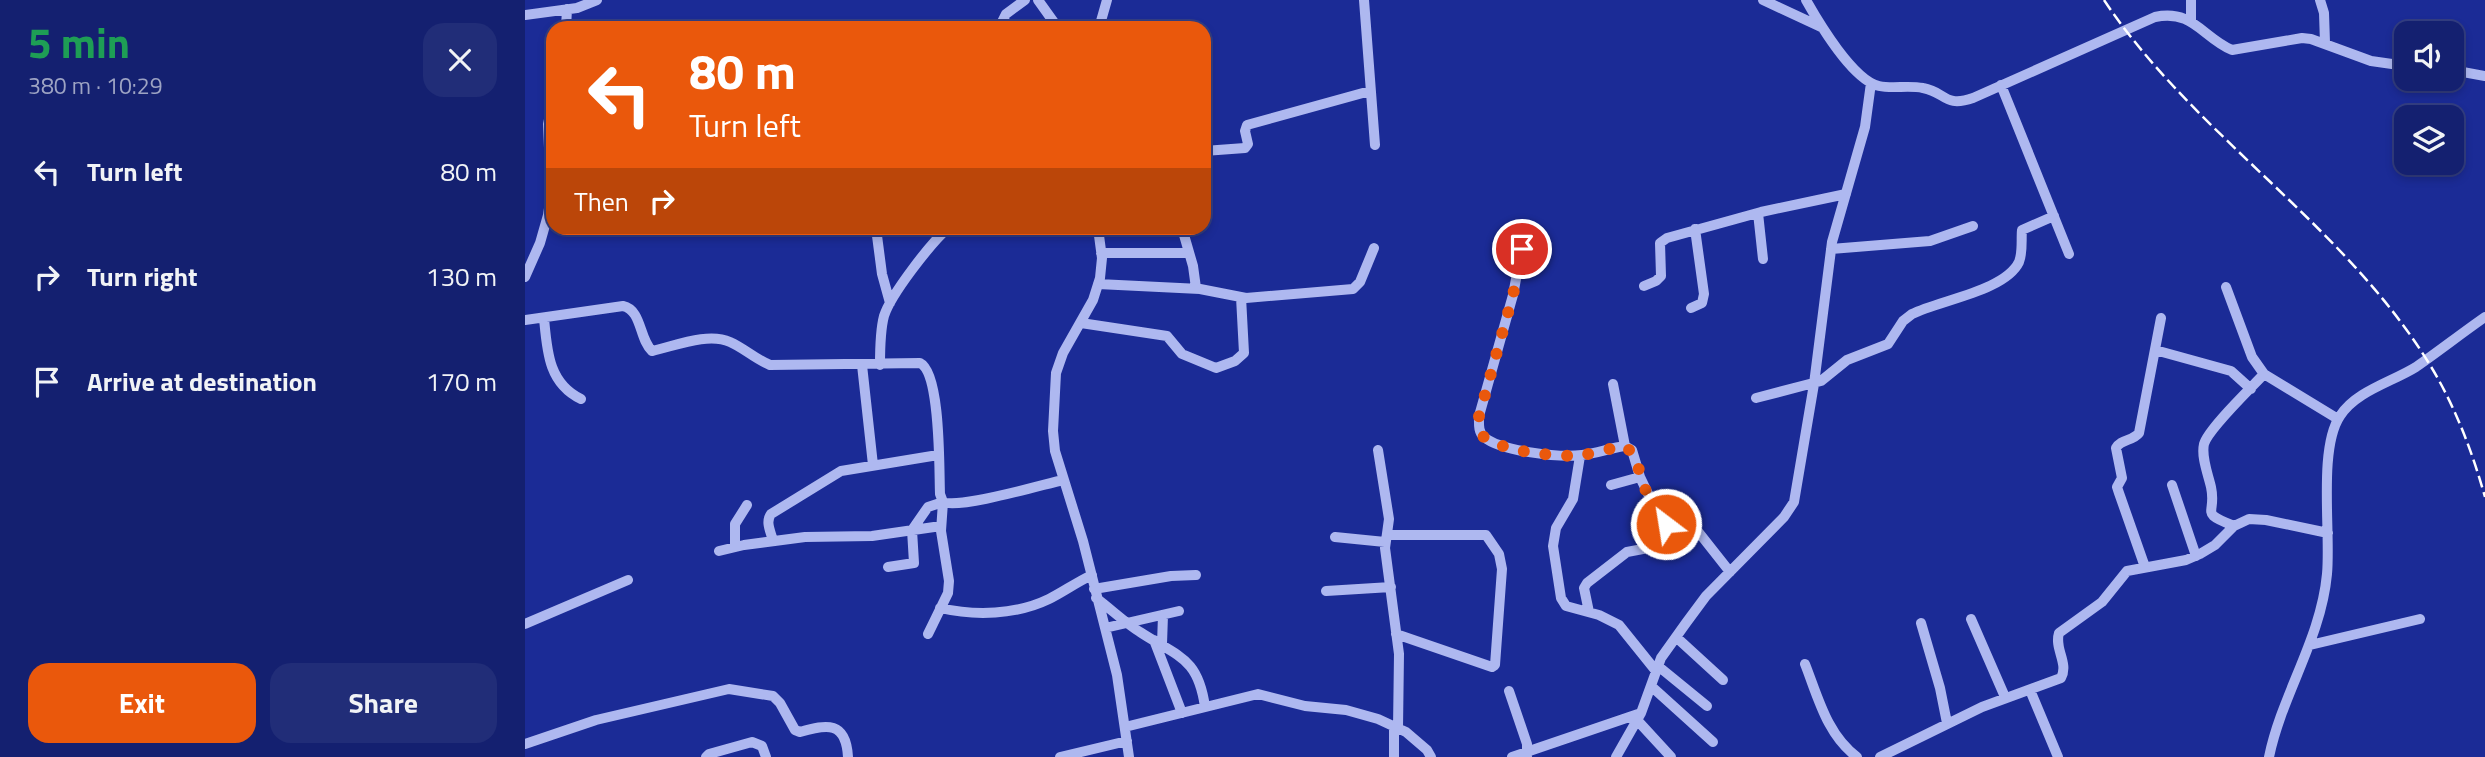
<!DOCTYPE html>
<html lang="en">
<head>
<meta charset="utf-8">
<style>
  :root { --surface:#142070; --page:#212d78; --text:#f1f3f6; --muted:#9da3c3; --line:#333e83; --accent:#ea580c }
  body { margin:0; font-family:"Titillium Web",sans-serif; background:var(--page); color:var(--text); height:100vh; display:flex; flex-direction:column; font-size:26px; white-space:nowrap }
  * { box-sizing:border-box; margin:0 }
  p { font-size:23px; color:var(--muted) }
  .icon { flex:none; width:38px; height:38px; fill:none; stroke:currentColor; stroke-width:2; stroke-linecap:round; stroke-linejoin:round }
  .map { position:relative; flex:1; overflow:hidden }
  .panel { display:flex; flex-direction:column; background:var(--surface); width:525px }
  .panel>* { flex:none }
  .hud { position:absolute; left:21px; top:21px; width:665px; height:214px; border-radius:21px; box-shadow:0 4px 10px #0003,0 0 0 2px var(--line); background:#ea580c; color:#fff; overflow:hidden }
  .controls { position:absolute; left:1869px; top:21px; display:grid; gap:14px }
  .controls a { display:grid; place-items:center; width:70px; height:70px; border-radius:14px; background:var(--surface); box-shadow:0 4px 10px #0003,0 0 0 2px var(--line); font-size:35px }
  .pin { position:absolute; display:grid; place-items:center; width:60px; height:60px; color:#fff; margin:-30px; border:4px solid #fff; border-radius:50%; box-shadow:0 2px 7px #0007 }
  .me { position:absolute; width:77px; margin:-38px; rotate:329deg; stroke-linejoin:round; filter:drop-shadow(0 0 5px #0008) }
  .turn { display:flex; align-items:center; gap:24px; height:147px; padding:0 28px; font-size:32px }
  .turn .icon { width:91px; height:91px; stroke-width:2.5 }
  .turn b { display:block; font-size:49px; line-height:60px }
  .then { display:flex; align-items:center; height:66px; padding:0 28px; background:#0003; gap:14px; font-size:26px }
  .round { display:grid; place-items:center; flex:none; width:74px; height:74px; border-radius:21px; background:var(--page) }
  .head { display:flex; align-items:center; justify-content:space-between; height:119px; padding:0 28px }
  h1 { font-size:42px; font-weight:700; line-height:52px; color:#1e9e55 }
  .action { display:flex; gap:14px; margin-top:auto; padding:14px 28px }
  .action a { flex:1; height:80px; border-radius:21px; background:var(--accent); color:#fff; font-size:28px; font-weight:700; line-height:80px; text-align:center }
  .action a+a { background:var(--page); color:var(--text) }
  ul { padding:0; list-style:none }
  li { display:flex; align-items:center; gap:21px; height:105px; padding:0 28px }
  li div { flex:1 }
  li b { display:block; font-size:26px }
  li em { font-style:normal }
  main { display:flex; flex:1; min-height:0 }
  .map>svg:first-child { display:block }
  .lines { fill:none; stroke-linecap:round; stroke-linejoin:round }
  .minor { stroke:#aeb8f0; stroke-width:10 }
  .rail { stroke:#fff; stroke-width:2.5; stroke-dasharray:12 5; stroke-linecap:butt }
  .route { stroke:#ea580c; stroke-width:12; stroke-dasharray:0 21.6 }
</style>
</head>
<body>
<main>
<section class="panel">
<div class="head"><div><h1>5 min</h1><p>380 m · 10:29</p></div><a class="round"><svg class="icon" aria-label="close" viewBox="0 0 24 24"><path d="M6 6l12 12M18 6L6 18"/></svg></a></div>
<ul>
<li><svg class="icon" aria-label="left" viewBox="0 0 24 24"><path d="M17 20v-9H6M10 6l-5 5 5 5"/></svg><div><b>Turn left</b></div><em>80 m</em></li>
<li><svg class="icon" aria-label="right" viewBox="0 0 24 24"><path d="M7 20v-9h11M14 6l5 5-5 5"/></svg><div><b>Turn right</b></div><em>130 m</em></li>
<li><svg class="icon" aria-label="arrive" viewBox="0 0 24 24"><path d="M6 21V4h12l-3 4 3 4H6"/></svg><div><b>Arrive at destination</b></div><em>170 m</em></li>
</ul>
<div class="action"><a>Exit</a><a>Share</a></div>
</section>
<div class="map">
<svg width="1960" height="757" viewBox="0 0 1960 757">
  <rect width="100%" height="100%" fill="#1b2b96"/>
  <g class="lines">
    <!-- minor -->
    <path class="minor" d="M513,0L533,28
      M839,0L850,145
      M1238,0L1296,27
      M1281,0C1294,23 1328,80 1354,86C1368,89 1383,85 1398,88C1421,92 1419,108 1448,98L1630,17C1668,9 1677,37 1707,50L1777,38L1786,39L1846,61L1881,66
      M1795,0L1799,13L1800,43
      M0,15L52,8L72,0
      M1666,20V0
      M41,28L42,9
      M474,28L481,14L500,0
      M574,28L582,0
      M1927,70L1960,76
      M1476,85L1544,254
      M679,151L720,148L723,144L720,131L722,125L845,91
      M1233,213L1238,259
      M1001,226L988,295L954,416C954,424 953,432 959,437C975,451 1035,458 1057,455C1072,453 1086,448 1100,446L1107,450L1115,477L1137,523H1145L1157,514L1160,515L1205,572
      M351,228L357,274L365,303
      M573,228L577,258L575,278L568,300L538,353L531,373L528,431L530,451L558,541L592,675L604,757
      M657,228L668,266L671,288
      M1306,249L1405,241L1448,226
      M576,253H664
      M0,277L15,243L23,215L26,195L23,124L28,101
      M573,284L675,289L721,298L828,289L835,282L849,248
      M1119,286L1131,281L1136,276L1135,243L1142,238L1236,212L1321,194
      M1701,287L1727,357L1739,374L1813,419
      M1166,308L1177,303L1179,294L1170,229
      M19,318C22,350 23,383 56,399
      M0,320L98,306C117,310 114,339 127,351C150,346 183,332 205,342C219,348 230,359 245,365L395,363C416,373 414,470 415,494L418,502C435,509 516,485 538,480
      M556,323L642,336L657,354L691,368L710,361L719,353L716,297
      M1630,350L1706,371L1726,389
      M337,365L348,465
      M355,365C355,349 355,331 359,316C366,294 406,243 423,228
      M1088,384L1100,446
      M1231,398L1296,381L1322,360L1363,344L1378,321L1387,314C1415,300 1480,291 1494,262C1498,252 1496,240 1497,230L1529,216
      M853,450L864,519L860,548L874,654L873,728
      M1055,456L1048,499L1031,528L1028,546L1036,598L1041,606L1074,615L1094,625L1131,671
      M1086,485L1115,477
      M1647,485L1671,556
      M1709,526C1673,512 1692,515 1686,487C1683,474 1676,457 1679,444C1683,429 1726,388 1739,374
      M862,535H961L974,554L977,569L970,665L967,667L871,634
      M810,537L860,542
      M248,541C246,532 240,522 246,514L316,471L413,455
      M210,547V524L222,505
      M194,551L219,545L280,537L347,536L416,526
      M363,567L389,563L387,530L403,507L418,502L416,531L424,581L423,593L403,634
      M1620,567L1594,493L1592,487L1597,478L1591,448C1596,439 1608,441 1614,433L1636,318
      M569,589L646,576L671,575
      M801,591L866,587
      M571,598C586,609 600,623 615,632C653,657 673,657 680,707
      M415,608C450,616 491,615 524,599C538,592 552,582 567,575
      M1064,612L1059,588L1062,583L1102,552L1123,548L1141,524
      M1446,619L1480,697
      M1396,623L1415,688L1422,723
      M0,624L103,580
      M580,628L654,611
      M1151,637L1198,680
      M629,640L657,713
      M637,644L638,615
      M1785,645L1895,619
      M1280,664C1293,697 1302,735 1332,757
      M1133,666L1182,706
      M1126,686L1188,742
      M1505,690L1533,757
      M984,691L1002,744V756
      M1112,720L1146,757
      M600,727L733,694L780,706L821,710L853,719L881,732L902,750L906,757
      M0,744L71,720L204,689L248,696L255,703L270,730L275,732C302,724 321,721 323,757
      M181,757L184,754L227,742L237,746L241,757
      M535,757L602,741
      M869,757V726
      M987,757L1116,713
      M1091,757L1116,713L1136,658L1161,623L1181,596L1259,517L1269,502L1289,384L1307,242L1340,127L1346,83
      M1355,757L1457,707L1536,678C1544,663 1529,649 1534,633L1577,602L1602,571L1661,560L1675,554L1690,545L1709,526L1724,519L1741,520L1803,533
      M1744,757C1757,694 1796,639 1802,574C1806,533 1793,449 1815,416C1831,391 1867,382 1891,367C1914,351 1937,333 1960,317"/>
    <!-- rail -->
    <path class="rail" d="M1579,0C1670,136 1819,224 1905,365C1930,406 1947,451 1960,497"/>
  </g>
  <g class="lines">
    <!-- route -->
    <path class="route" d="M997,249L988,295L954,416C954,424 953,432 959,437C975,451 1035,458 1057,455C1071,453 1086,448 1100,446C1118,459 1119,511 1141,524"/>
  </g>
</svg>
<div class="controls">
<a><svg class="icon" aria-label="sound" viewBox="0 0 24 24"><path d="M4 9h4l5-4v14l-5-4H4zM17 9q2 3 0 6"/></svg></a>
<a><svg class="icon" aria-label="layers" viewBox="0 0 24 24"><path d="M12 4l9 5-9 5-9-5zM3 14l9 5 9-5"/></svg></a>
</div>
<div class="pin" style="left:997px;top:249px;background:#d93025"><svg class="icon" aria-label="arrive" viewBox="0 0 24 24"><path d="M6 21V4h12l-3 4 3 4H6"/></svg></div>
<svg class="me" style="left:1141px;top:524px" viewBox="-20 -20 40 40"><circle r="17" fill="#ea580c" stroke="#fff" stroke-width="3"/><path d="M0-11L8 9 0 5-8 9z" fill="#fff"/></svg>
<div class="hud">
<div class="turn"><svg class="icon" aria-label="left" viewBox="0 0 24 24"><path d="M17 20v-9H6M10 6l-5 5 5 5"/></svg><div><b>80 m</b>Turn left</div></div>
<div class="then">Then<svg class="icon" aria-label="right" viewBox="0 0 24 24"><path d="M7 20v-9h11M14 6l5 5-5 5"/></svg></div>
</div>
</div>
</main>
</body>
</html>
